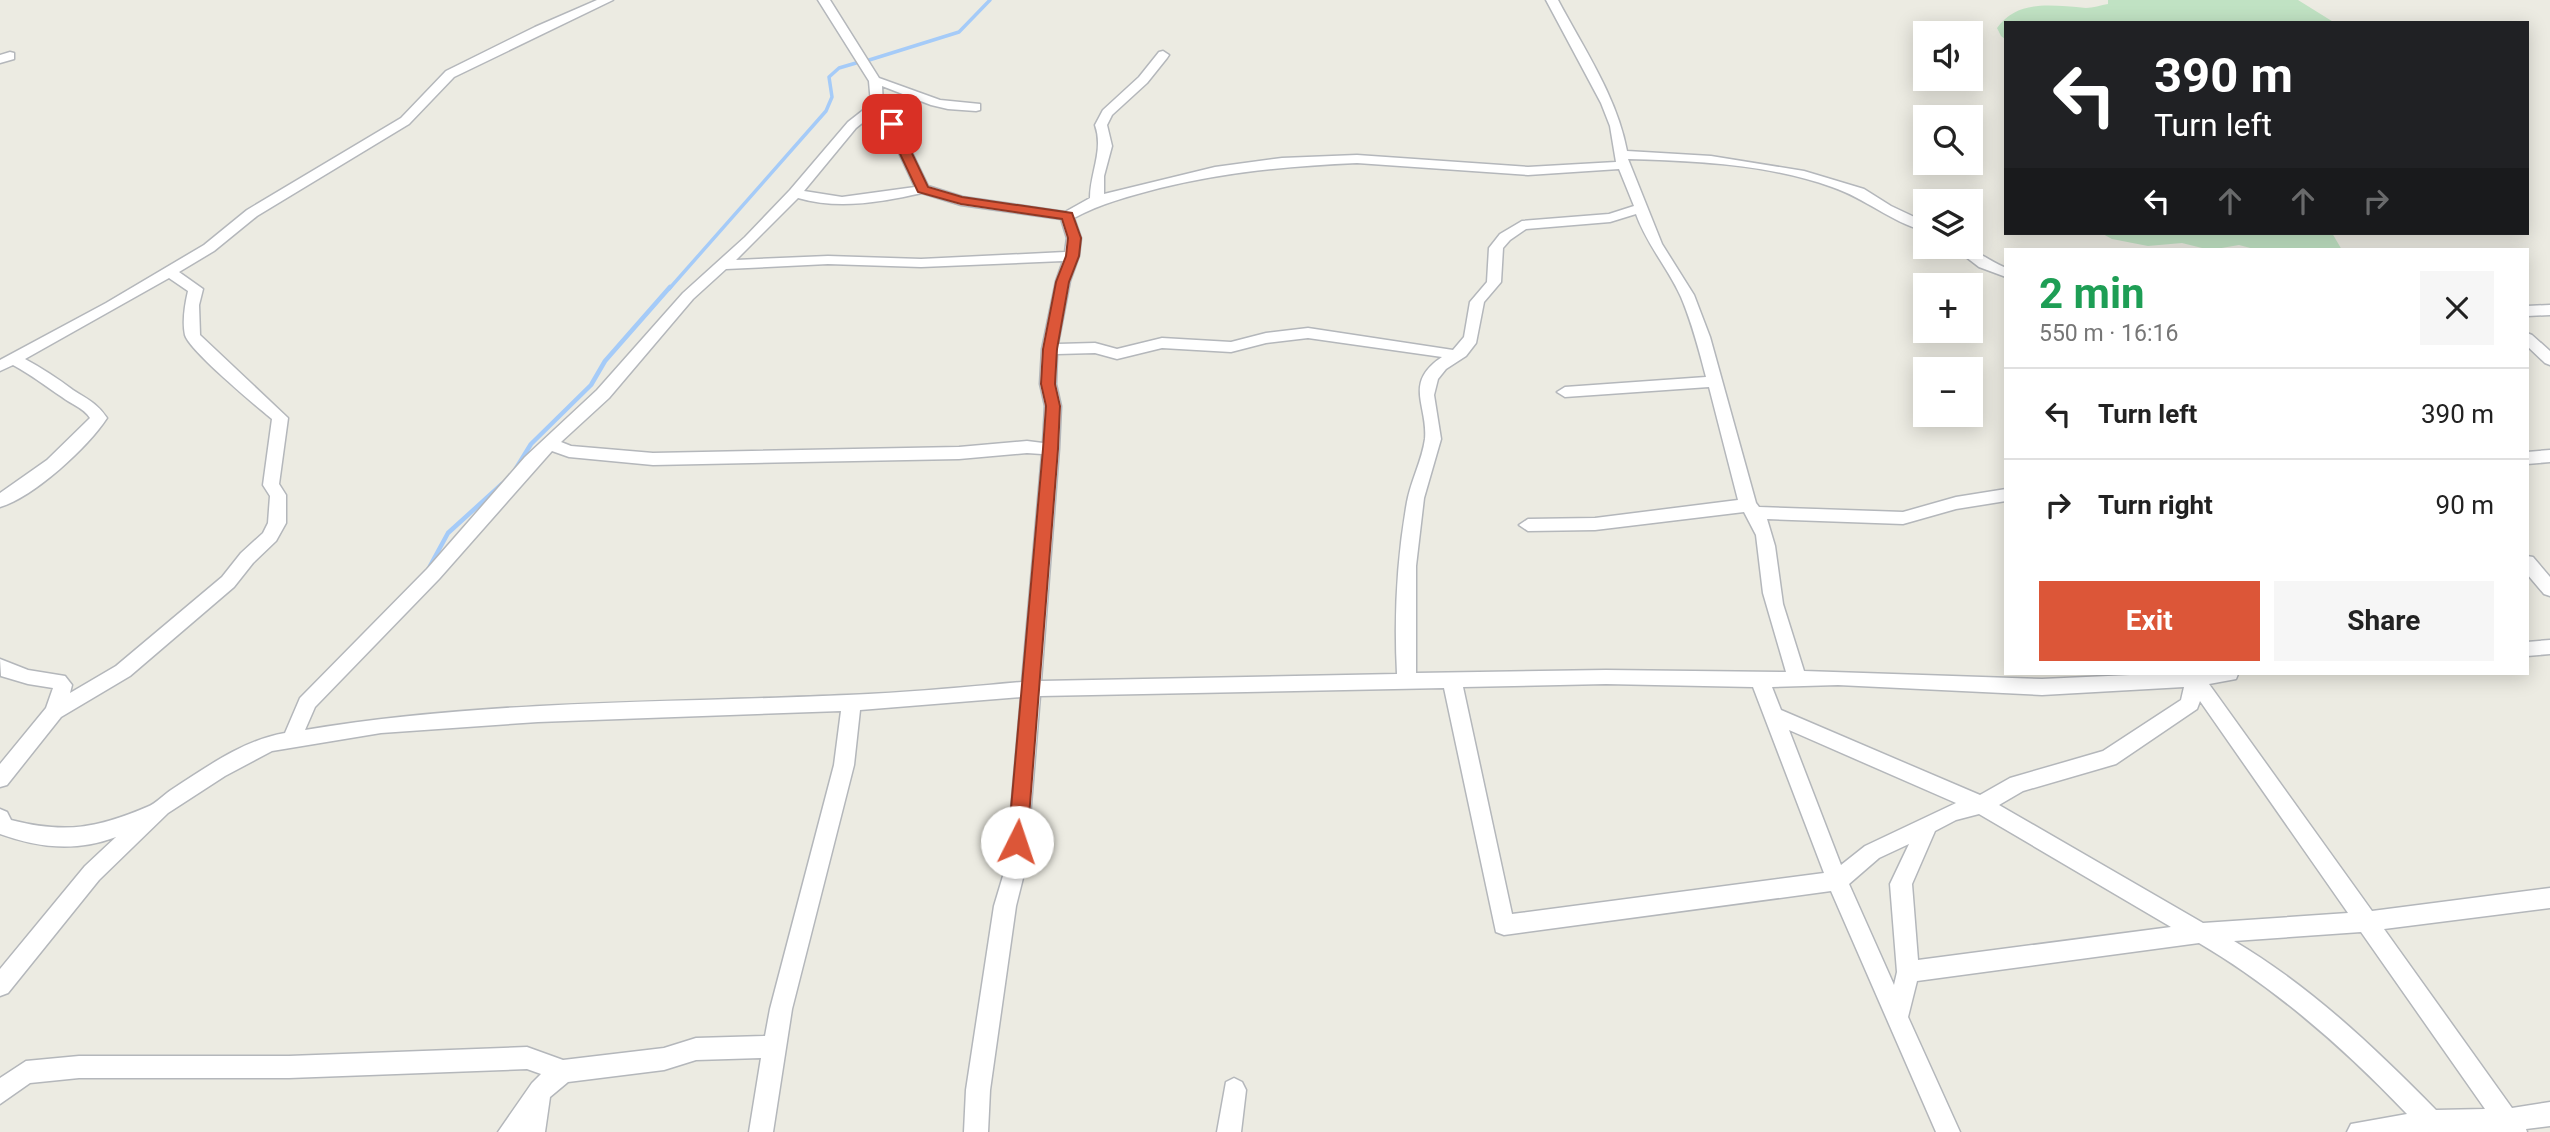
<!DOCTYPE html>
<html lang="en">
<head>
<meta charset="utf-8">
<style>
  :root { --surface:#fff; --page:#f6f6f6; --text:#222; --muted:#767676; --line:#e0e0e0; --accent:#dc5638 }
  body { margin:0; font-family:Roboto,sans-serif; background:var(--page); color:var(--text); height:100vh; display:flex; flex-direction:column; font-size:26px; white-space:nowrap }
  * { box-sizing:border-box; margin:0 }
  p { font-size:23px; color:var(--muted) }
  .icon { flex:none; width:38px; height:38px; fill:none; stroke:currentColor; stroke-width:2; stroke-linecap:round; stroke-linejoin:round }
  .map { position:relative; flex:1; overflow:hidden }
  .details { position:absolute; left:2004px; top:248px; width:525px; height:427px; display:flex; flex-direction:column; background:var(--surface); border-radius:0px; box-shadow:0 4px 18px #0003 }
  .details>* { flex:none }
  .top-card { position:absolute; left:2004px; top:21px; width:525px; height:214px; border-radius:0px; box-shadow:0 4px 18px #0003; background:#202124; color:#fff; overflow:hidden }
  .buttons { position:absolute; left:1913px; top:21px; display:grid; gap:14px }
  .buttons a { display:grid; place-items:center; width:70px; height:70px; border-radius:0px; background:var(--surface); box-shadow:0 4px 18px #0003; font-size:35px }
  .pin { position:absolute; display:grid; place-items:center; width:60px; height:60px; color:#fff; margin:-30px; border-radius:14px; box-shadow:0 4px 10px #0006 }
  .me { position:absolute; width:77px; margin:-38px; rotate:4deg; stroke-linejoin:round; filter:drop-shadow(0 0 5px #0008) }
  .turn { display:flex; align-items:center; gap:24px; height:147px; padding:0 35px; font-size:32px }
  .turn .icon { width:91px; height:91px; stroke-width:2.5 }
  .turn b { display:block; font-size:49px; line-height:60px }
  .lanes { display:flex; align-items:center; height:66px; padding:0 35px; background:#0003; justify-content:center; gap:35px; direction:ltr }
  .lanes .off { opacity:.35 }
  .round { display:grid; place-items:center; flex:none; width:74px; height:74px; border-radius:0px; background:var(--page) }
  .summary { display:flex; align-items:center; justify-content:space-between; height:119px; padding:0 35px }
  h1 { font-size:42px; font-weight:700; line-height:52px; color:#1e9e55 }
  .cta { display:flex; gap:14px; margin-top:auto; padding:14px 35px }
  .cta a { flex:1; height:80px; border-radius:0px; background:var(--accent); color:#fff; font-size:28px; font-weight:700; line-height:80px; text-align:center }
  .cta a+a { background:var(--page); color:var(--text) }
  ul { padding:0; list-style:none }
  li { display:flex; align-items:center; gap:21px; height:91px; padding:0 35px; border-top:2px solid var(--line) }
  li div { flex:1 }
  li b { display:block; font-size:26px }
  li em { font-style:normal }
  .map>svg:first-child { display:block }
  .green { fill:#c0e2c3 }
  .lines { fill:none; stroke-linecap:round; stroke-linejoin:round }
  .stream-far1 { stroke:#a5cbf8; stroke-width:3.5 }
  .stream { stroke:#a5cbf8; stroke-width:4.5 }
  .minor-casing { stroke:#b4b7bb; stroke-width:3 }
  .minor { fill:#fff; fill-rule:evenodd }
  .route { fill:#dc5638; stroke:#8f3824; stroke-width:2 }
</style>
</head>
<body>
<div class="map">
<svg width="2550" height="1132" viewBox="0 0 2550 1132">
  <rect width="100%" height="100%" fill="#ecebe2"/>
  <!-- green -->
  <path class="green" d="M2108,0H2298L2335,23H2006L2005,39L2001,36L1997,28C2017,0 2049,5 2086,8C2093,8 2101,5 2108,4Z
    M2101,233H2332L2342,250H2258L2239,245L2210,250L2182,243L2148,246L2112,239Z"/>
  <g class="lines">
    <!-- stream-far1 -->
    <path class="stream-far1" d="M866,61L959,32L990,0
      M669,289L826,111L832,97L829,77L839,68L856,63"/>
    <!-- stream -->
    <path class="stream" d="M515,470L531,444L591,385L605,361L670,287
      M430,566L448,533L502,484"/>
    <!-- minor casing -->
    <g class="minor-casing">
      <path id="minor" d="M597,0H613L454,77L409,124L257,216L214,251L179,272L203,289L199,305L200,335L288,418L279,484L286,495V523L276,541L253,563L234,587L130,676L61,717L7,785L0,787V764L46,708L53,688L28,684L1,676L0,659L28,670L65,676L72,685L70,693L116,666L222,577L241,553L263,533L268,523L270,496L263,485L272,419C256,406 189,350 185,335C182,321 185,304 188,291L169,278L25,359C42,368 57,378 73,390C87,399 97,403 107,418C88,447 34,497 0,507V493L47,460L90,418C83,407 72,405 62,397C44,385 33,376 13,365L0,371V360L106,303L204,245L247,210L401,118L446,71L535,27Z
        M818,0H830L879,78L940,100L980,104V110L976,111L948,109L931,105L882,86L883,105L898,124L928,186L963,197L1065,212L1090,198C1090,173 1104,150 1095,125L1103,110L1139,77L1159,52L1163,51L1169,55L1167,58L1147,83L1112,115L1107,125L1112,146L1104,176V194L1215,167L1282,158L1357,155L1528,167L1616,162L1610,126L1601,103L1546,0H1558C1584,49 1617,97 1627,151L1711,156L1804,171L1864,189L1891,206L1925,222V231C1891,222 1865,198 1832,187C1768,164 1696,161 1628,159L1662,244L1694,295L1710,337L1756,503L1759,507L1903,512L1956,497L2006,489V501L1956,509L1903,524L1767,519L1775,546L1783,604L1804,671L2042,679L2152,674H2238L2236,679L2209,684L2372,911L2550,888V908L2384,929L2512,1108L2550,1102V1126L2526,1129L2527,1132H2347L2351,1124L2407,1114C2344,1048 2277,989 2199,943L1917,981L1908,1017L1960,1132H1936L1831,891L1504,935L1496,932L1444,688L1040,696L1026,866L1016,906L990,1090L988,1132H964L966,1090L994,906L1006,866L1021,697L860,710L854,765L792,1009L773,1132H749L761,1058L696,1060L664,1070L568,1082L550,1097L545,1132H498L532,1083L541,1074L527,1069L289,1078H79L30,1083L0,1104V1078L26,1061L79,1056H289L527,1047L563,1060L664,1048L696,1038L765,1036L770,1009L834,765L841,711L538,722L381,733L272,751L225,776L168,813L99,880L8,993L0,996V969L85,866L116,837C76,852 39,848 0,834V809L7,812L11,820C65,834 98,828 147,807C156,804 165,793 174,788C208,766 244,740 285,733L300,698L427,569L525,457L597,390L683,293L745,237L790,190L848,122L871,104L869,81ZM876,112L886,125L915,187L842,197L804,191L856,128ZM1357,163L1528,175L1619,169L1634,206L1609,214L1522,221L1500,234L1489,248L1487,282L1470,302L1464,337L1453,350L1308,328L1266,333L1231,342L1162,338L1117,349L1095,343L1058,344L1070,281L1079,256L1081,238L1074,218C1102,203 1130,196 1160,188C1226,172 1289,166 1357,163ZM922,193L961,205L1061,219L1067,238L1065,252L921,259L828,256L736,260L798,198C839,210 881,202 922,193ZM1636,214C1647,245 1668,268 1681,297C1692,323 1699,350 1706,377L1565,387L1557,392L1565,397L1709,387L1738,500L1595,518L1528,519L1519,525L1528,531L1595,530L1744,512L1756,535L1763,593L1786,672L1606,670L1416,673V566L1424,498L1441,439L1434,395L1438,379L1446,369L1466,356L1476,343L1484,302L1501,282L1503,248L1510,240L1526,229L1610,222ZM1063,261L1056,281L1042,349L1040,384L1045,406L1043,443L1027,441L959,447L653,453L571,446L561,442L609,398L693,299L726,269L828,264L921,267ZM1308,338L1442,357C1403,383 1428,405 1425,439C1422,461 1411,480 1407,502C1397,558 1394,616 1397,674L1041,681L1059,449L1061,406L1056,384L1057,354L1095,353L1117,359L1162,348L1231,352L1266,343ZM552,451L569,457L653,465L959,459L1027,453L1042,454L1022,682C964,687 905,693 847,695C667,703 484,700 305,730L315,707L439,579ZM1606,684L1753,687L1824,873L1512,914L1463,687ZM1838,685L2042,695L2184,687L2181,700L2103,751L2010,778L1980,795L1781,710L1772,687ZM2200,701L2348,913L2203,923L1999,805L2023,791L2116,764L2197,709ZM1789,730L1956,803L1865,846L1841,865ZM1979,814L2171,927L1918,960L1912,884L1935,831L1956,820ZM1909,844L1890,884L1897,972L1894,985L1849,884L1879,858ZM2361,932L2485,1109L2436,1110C2374,1047 2310,986 2234,941Z
        M10,52L14,53V59L0,63V55Z
        M1953,247C1973,246 1987,260 2006,268V277L1979,267Z
        M2550,305V315L2527,316V306Z
        M2527,333L2532,335L2550,351V365L2545,363L2527,346Z
        M2550,450V462L2527,464V452Z
        M2527,556L2533,557L2550,577V596L2544,594L2527,574Z
        M2550,640V654L2527,656V642Z
        M1234,1078L1242,1082L1246,1090L1241,1132H1217L1226,1082Z"/>
    </g>
    <!-- minor -->
    <use href="#minor" class="minor"/>
  </g>
  <!-- route -->
  <path class="route" d="M888,121L898,124L928,187L962,197L1072,213L1081,238L1079,256L1069,282L1057,349L1055,384L1060,406L1058,449L1027,842L1024,848L1017,850L1011,848L1008,842L1043,449L1046,406L1041,384L1043,349L1056,282L1066,256L1068,238L1062,219L961,204L918,192L886,124Z"/>
</svg>
<div class="buttons">
<a><svg class="icon" aria-label="sound" viewBox="0 0 24 24"><path d="M4 9h4l5-4v14l-5-4H4zM17 9q2 3 0 6"/></svg></a>
<a><svg class="icon" aria-label="search" viewBox="0 0 24 24"><circle cx="10" cy="10" r="6"/><path d="M15 15l6 6"/></svg></a>
<a><svg class="icon" aria-label="layers" viewBox="0 0 24 24"><path d="M12 4l9 5-9 5-9-5zM3 14l9 5 9-5"/></svg></a>
<a>+</a>
<a>−</a>
</div>
<div class="pin" style="left:892px;top:124px;background:#d93025"><svg class="icon" aria-label="arrive" viewBox="0 0 24 24"><path d="M6 21V4h12l-3 4 3 4H6"/></svg></div>
<svg class="me" style="left:1017px;top:842px" viewBox="-20 -20 40 40"><circle r="19" fill="#fff"/><path d="M0-13L10 11 0 6-10 11z" fill="#dc5638"/></svg>
<div class="top-card">
<div class="turn"><svg class="icon" aria-label="left" viewBox="0 0 24 24"><path d="M17 20v-9H6M10 6l-5 5 5 5"/></svg><div><b>390 m</b>Turn left</div></div>
<div class="lanes"><svg class="icon" aria-label="left" viewBox="0 0 24 24"><path d="M17 20v-9H6M10 6l-5 5 5 5"/></svg><svg class="icon off" aria-label="ahead" viewBox="0 0 24 24"><path d="M12 20V5M6 11l6-6 6 6"/></svg><svg class="icon off" aria-label="ahead" viewBox="0 0 24 24"><path d="M12 20V5M6 11l6-6 6 6"/></svg><svg class="icon off" aria-label="right" viewBox="0 0 24 24"><path d="M7 20v-9h11M14 6l5 5-5 5"/></svg></div>
</div>
<section class="details">
<div class="summary"><div><h1>2 min</h1><p>550 m · 16:16</p></div><a class="round"><svg class="icon" aria-label="close" viewBox="0 0 24 24"><path d="M6 6l12 12M18 6L6 18"/></svg></a></div>
<ul>
<li><svg class="icon" aria-label="left" viewBox="0 0 24 24"><path d="M17 20v-9H6M10 6l-5 5 5 5"/></svg><div><b>Turn left</b></div><em>390 m</em></li>
<li><svg class="icon" aria-label="right" viewBox="0 0 24 24"><path d="M7 20v-9h11M14 6l5 5-5 5"/></svg><div><b>Turn right</b></div><em>90 m</em></li>
</ul>
<div class="cta"><a>Exit</a><a>Share</a></div>
</section>
</div>
</body>
</html>
